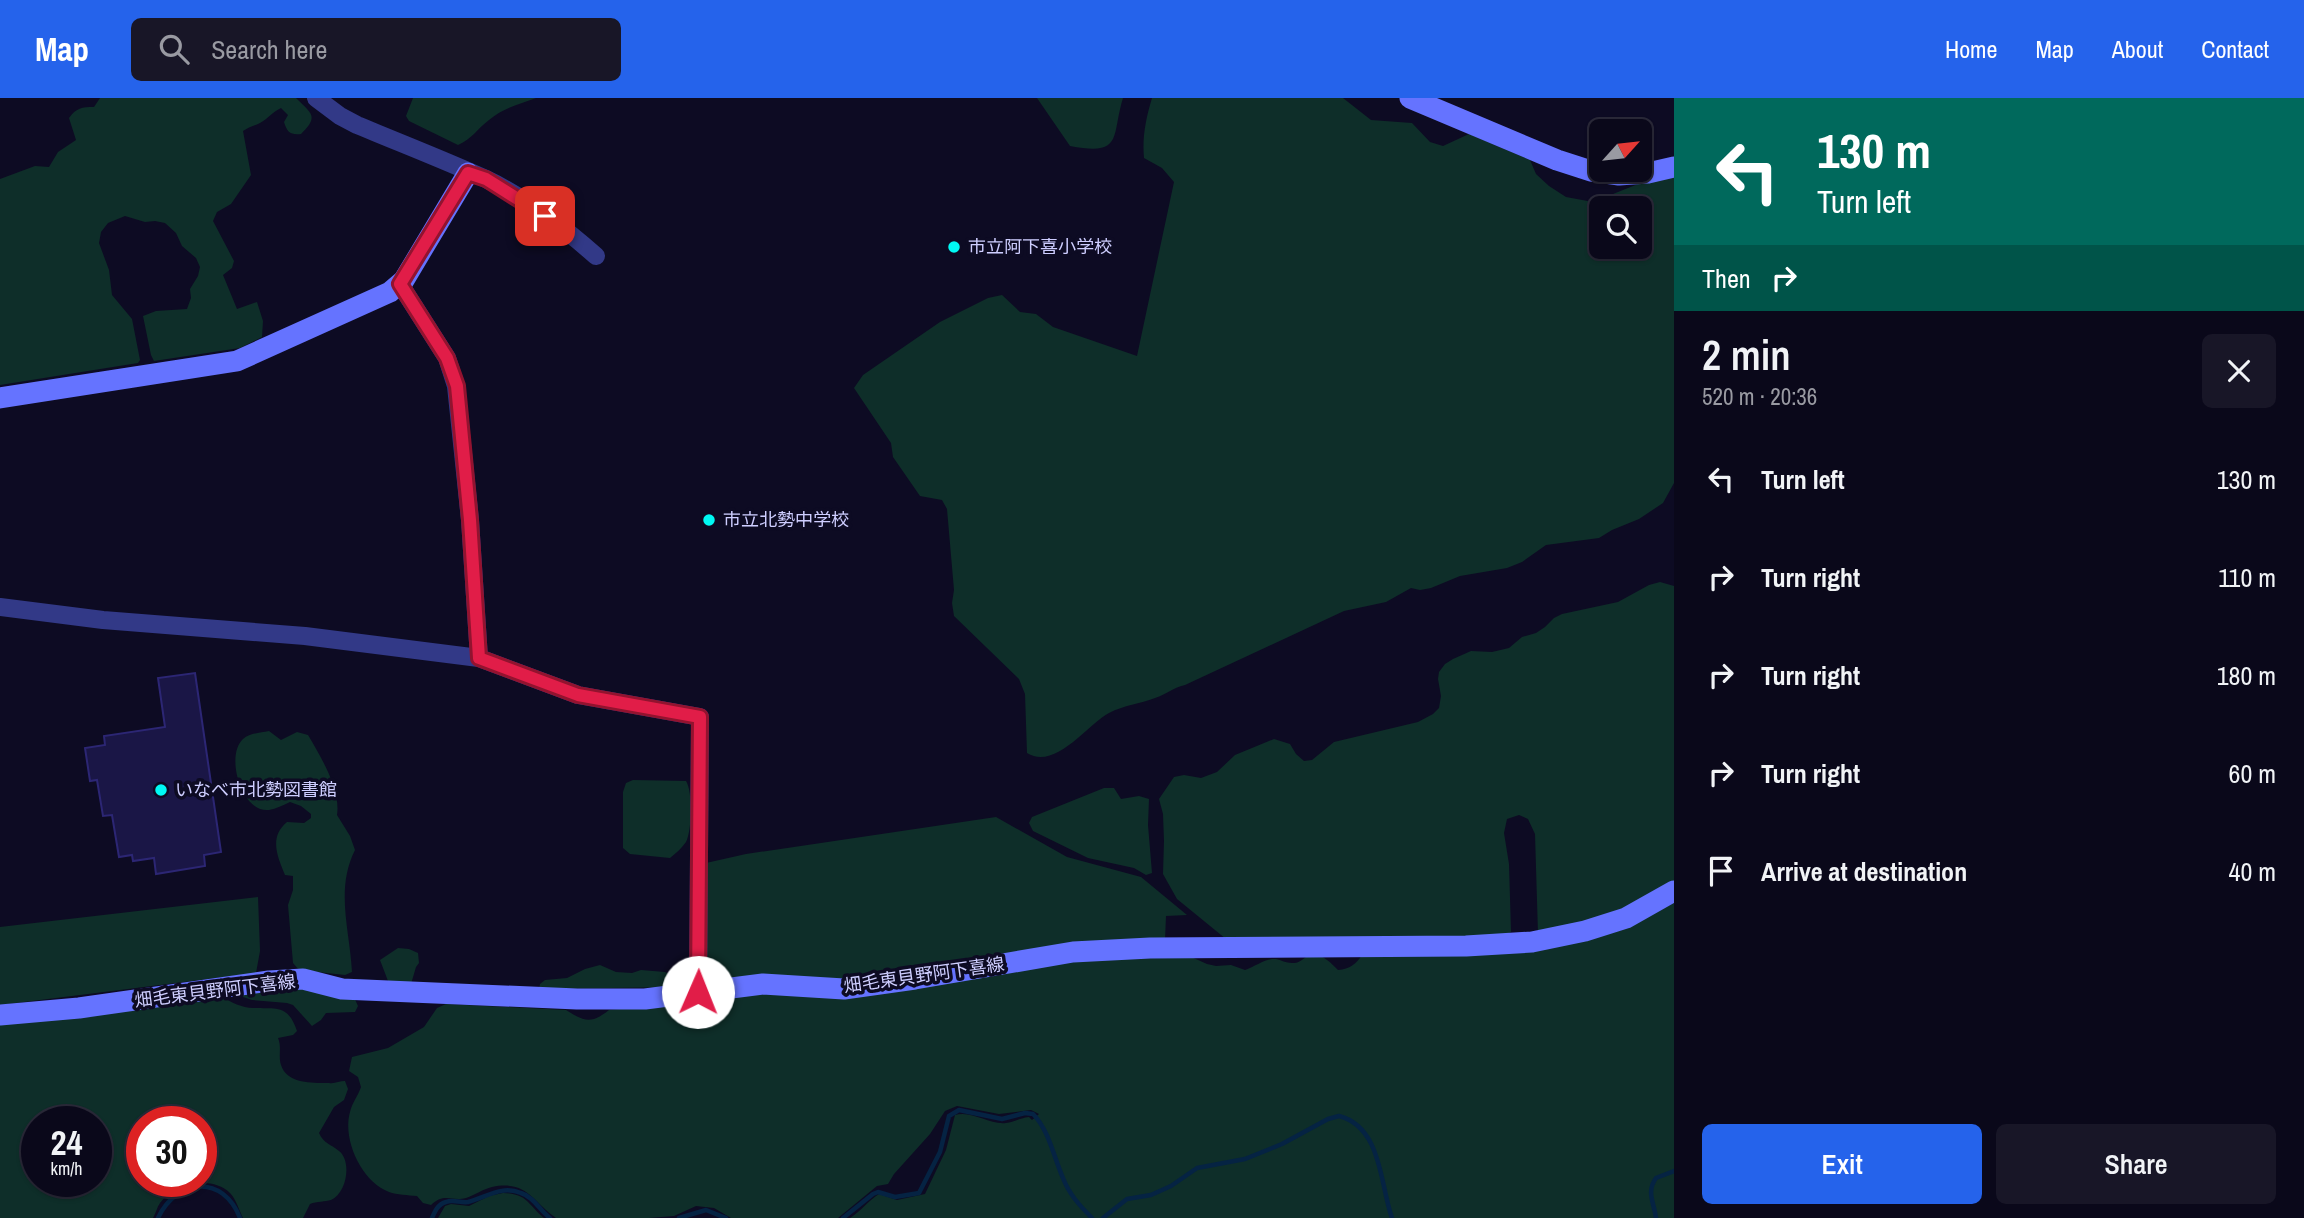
<!DOCTYPE html>
<html lang="en">
<head>
<meta charset="utf-8">
<style>
  :root { --surface:#0a081a; --page:#181627; --text:#f1f3f6; --muted:#999aa2; --line:#2a2939; --accent:#2563eb }
  body { margin:0; font-family:"Archivo Narrow","Noto Sans JP",sans-serif; background:var(--page); color:var(--text); height:100vh; display:flex; flex-direction:column; font-size:26px; white-space:nowrap }
  * { box-sizing:border-box; margin:0 }
  p { font-size:23px; color:var(--muted) }
  .icon { flex:none; width:38px; height:38px; fill:none; stroke:currentColor; stroke-width:2; stroke-linecap:round; stroke-linejoin:round }
  .map { position:relative; flex:1; overflow:hidden }
  .sheet { display:flex; flex-direction:column; background:var(--surface); width:630px }
  .sheet>* { flex:none }
  .banner { background:#00695c; color:#fff; overflow:hidden }
  .needle { width:46px; rotate:63deg }
  .tools { position:absolute; left:1589px; top:21px; display:grid; gap:14px }
  .tools a { display:grid; place-items:center; width:63px; height:63px; border-radius:10px; background:var(--surface); box-shadow:0 2px 5px #0004,0 0 0 2px var(--line); font-size:35px }
  .speed { position:absolute; left:21px; top:1008px; display:flex; gap:14px; font-size:35px; font-weight:700; text-align:center }
  .speed>* { display:grid; place-content:center; width:91px; height:91px; border-radius:50%; background:var(--surface); box-shadow:0 2px 5px #0004,0 0 0 2px var(--line); line-height:1 }
  .speed small { font-size:18px; font-weight:400 }
  .speed .limit { border:10px solid #d22; background:#fff; color:#111 }
  .pin { position:absolute; display:grid; place-items:center; width:60px; height:60px; color:#fff; margin:-30px; border-radius:14px; box-shadow:0 4px 10px #0006 }
  .me { position:absolute; width:77px; margin:-38px; rotate:1deg; stroke-linejoin:round; filter:drop-shadow(0 0 5px #0008) }
  .turn { display:flex; align-items:center; gap:24px; height:147px; padding:0 28px; font-size:32px }
  .turn .icon { width:91px; height:91px; stroke-width:2.5 }
  .turn b { display:block; font-size:49px; line-height:60px }
  .then { display:flex; align-items:center; height:66px; padding:0 28px; background:#0003; gap:14px; font-size:26px }
  .round { display:grid; place-items:center; flex:none; width:74px; height:74px; border-radius:10px; background:var(--page) }
  .headline { display:flex; align-items:center; justify-content:space-between; height:119px; padding:0 28px }
  h1 { font-size:42px; font-weight:600; line-height:52px }
  .primary-button { display:flex; gap:14px; margin-top:auto; padding:14px 28px }
  .primary-button a { flex:1; height:80px; border-radius:10px; background:var(--accent); color:#fff; font-size:28px; font-weight:600; line-height:80px; text-align:center }
  .primary-button a+a { background:var(--page); color:var(--text) }
  ul { padding:0; list-style:none }
  li { display:flex; align-items:center; gap:21px; height:98px; padding:0 28px }
  li div { flex:1 }
  li b { display:block; font-size:26px }
  li em { font-style:normal }
  header { display:flex; align-items:center; gap:42px; box-sizing:border-box; height:98px; padding:0 35px; background:var(--accent); color:#fff }
  header strong { font-size:33px }
  nav { display:flex; gap:38px; margin-inline-start:auto; font-size:24px }
  .search { width:490px; height:63px; background:var(--page); display:flex; align-items:center; gap:18px; box-sizing:border-box; padding:0 24px; border-radius:10px; color:var(--muted); font-size:26px }
  main { display:flex; flex:1; min-height:0 }
  .map>svg:first-child { display:block }
  .green { fill:#0e2e29; fill-rule:evenodd }
  .lines { fill:none; stroke-linecap:round; stroke-linejoin:round }
  .stream { stroke:#052343; stroke-width:4.5 }
  .building { fill:#1a1646; stroke:#2c2674; stroke-width:2 }
  .street { stroke:#323987; stroke-width:18 }
  .secondary { stroke:#6573ff; stroke-width:21 }
  .route-casing { stroke:#92132f; stroke-width:18 }
  .route { stroke:#e11d48; stroke-width:12 }
  .poi-dot { fill:#00f9f4; stroke:#0d0b23; stroke-width:2.5 }
  .labels { text-anchor:middle; stroke-width:7; stroke-linejoin:round; paint-order:stroke }
  .poi-label { font-size:18px; fill:#ceceff; stroke:#0d0b23; text-anchor:start }
  .street-label { font-size:18px; fill:#ceceff; stroke:#0d0b23 }
</style>
</head>
<body>
<header>
<strong>Map</strong>
<div class="search"><svg class="icon" aria-label="search" viewBox="0 0 24 24"><circle cx="10" cy="10" r="6"/><path d="M15 15l6 6"/></svg>Search here</div>
<nav><a>Home</a><a>Map</a><a>About</a><a>Contact</a></nav>
</header>
<main>
<div class="map">
<svg width="1674" height="1120" viewBox="0 0 1674 1120">
  <rect width="100%" height="100%" fill="#0d0b23"/>
  <!-- green -->
  <path class="green" d="M100,0H296C312,16 319,18 301,36C290,37 287,34 284,24L288,17L281,10C272,14 268,21 260,25C254,28 249,29 243,33L251,77L231,106L217,114L213,123L234,163L232,170L223,177L237,211L257,204L263,223L262,239L240,250L154,263L151,257L143,218L156,213L187,211L191,200L190,191L198,178L200,169L196,160L182,148L176,135L165,125L155,123L145,124L125,118L108,125L101,134L99,145L109,172L112,197L132,221L140,262L138,265L0,287V81L35,68L49,69L58,54L76,42L69,20C76,10 82,9 94,9Z
    M413,0H536C520,6 503,10 489,22C477,31 472,41 458,47L409,23L406,18Z
    M1037,0H1123C1111,39 1124,58 1070,48Z
    M1152,0H1343L1371,22L1412,25L1430,44L1443,48L1469,36L1530,62L1536,76L1549,88L1566,99L1593,104L1638,86L1674,76V385L1663,405L1639,421L1612,432L1599,440L1546,447L1522,464L1507,470L1460,478L1431,490L1420,492L1411,490L1386,504L1344,513L1185,587C1172,590 1167,596 1155,600C1140,606 1124,607 1109,615C1088,626 1055,673 1027,655L1025,596L1019,581L954,518L952,505L954,492L947,411L942,402L920,398L893,359L891,345L854,290L863,277L940,224L988,200L1002,197L1020,214L1036,216L1053,229L1137,258L1174,84L1162,70L1144,60C1142,39 1146,20 1152,0ZM1601,110H1640V149H1601Z
    M1660,484L1674,488V786L1632,810L1538,836L1535,736L1528,721L1519,717L1507,721L1504,735L1509,766L1511,834L1503,838L1226,841L1177,801L1163,776L1164,743L1163,716L1159,701L1174,679L1184,677L1201,680L1217,674L1235,657L1274,641L1290,646L1296,656L1304,663L1312,662L1334,644L1418,624L1433,616L1439,610L1441,598L1438,581L1439,574L1445,566L1453,561L1471,553L1492,554L1509,550L1522,539L1536,535L1545,529L1554,520L1562,516L1618,504L1649,487Z
    M269,633L281,642L297,634L308,637C321,659 341,692 337,717L350,738L355,752C335,792 350,832 352,874L345,877L299,872L293,865L288,807L293,792V778L285,777C277,758 269,739 287,724L304,725L311,720V716L301,708L290,704C283,707 276,711 269,712C241,715 225,657 243,641C250,635 260,635 269,633Z
    M633,682L686,683C693,694 692,732 686,744C682,750 676,755 670,760L630,756L623,750V694L626,685Z
    M1104,690H1114L1121,701L1139,698L1149,701L1148,727L1152,775L1146,777L1134,770L1088,760L1033,733L1029,725L1032,719Z
    M996,719L1067,759L1141,779L1187,817L1166,818L1165,842L842,883L710,885L704,875L706,765L746,756Z
    M258,799L260,853L256,875L0,907V829Z
    M1674,805V1120H850C861,1113 868,1103 879,1096L897,1102L925,1096L946,1052L955,1017C972,1012 989,1027 1006,1025C1014,1024 1020,1020 1029,1019L1032,1022L1039,1016L1031,1012L999,1016L957,1008L945,1013L930,1036L894,1076L888,1086L877,1088L838,1120H731L714,1110L696,1108L674,1118L649,1120H556C532,1103 527,1082 492,1089C483,1091 475,1097 466,1100C451,1104 445,1094 431,1107L423,1105L417,1098C408,1097 397,1097 389,1094C362,1084 342,1042 350,1014C352,1005 358,998 361,989L358,979L349,973L352,959L388,950L424,929L437,910L446,906L566,912C584,923 590,927 609,912L1069,864L1187,857L1207,866L1216,868L1231,867L1245,872C1255,869 1265,860 1276,861C1281,862 1286,865 1292,865C1299,865 1300,863 1306,859C1318,851 1330,864 1338,872C1350,871 1356,866 1362,857L1623,831Z
    M398,850L409,851L418,855L419,865L416,869L411,886L388,883L380,862Z
    M600,867L616,874L632,875L641,872L665,874L675,879L692,882L691,885L685,889L539,891L540,886L545,882L567,880L585,871Z
    M284,889L353,897L358,908L355,914L326,915L321,922L312,928L293,907L287,905L252,902L237,897Z
    M222,899C231,904 242,910 253,910C276,911 288,906 297,933L293,937L278,940C282,949 278,958 281,967C287,986 312,985 329,985C335,986 339,983 345,983L348,991L344,1002L334,1009L319,1035C324,1046 331,1046 339,1053C352,1063 347,1095 331,1102C325,1104 317,1103 310,1106L303,1120H243C239,1112 236,1101 230,1095C212,1077 174,1085 160,1105C157,1109 156,1115 153,1120H0V924ZM37,1024H96V1083H37ZM142,1024H201V1083H142Z
    M503,1095C528,1096 527,1106 544,1120H438L445,1108L451,1106L469,1108L489,1098Z"/>
  <g class="lines">
    <!-- stream -->
    <path class="stream" d="M158,1120C177,1080 223,1076 240,1120
      M432,1120C435,1113 438,1106 446,1104C453,1101 460,1105 468,1104C487,1099 501,1087 521,1095C534,1099 540,1113 550,1120
      M679,1120L706,1112L726,1120
      M843,1120L873,1096L878,1094L895,1099L919,1095L940,1054L949,1018L959,1012L1002,1021L1025,1015L1033,1016C1049,1032 1054,1060 1063,1080C1069,1096 1080,1108 1092,1120
      M1103,1120L1127,1101L1151,1097L1171,1088L1197,1070L1245,1061L1282,1046L1328,1021L1339,1018C1382,1029 1380,1087 1392,1120
      M1656,1120C1654,1104 1646,1094 1656,1080L1674,1073"/>
  </g>
  <!-- building -->
  <path class="building" d="M195,575L221,754L204,757L205,768L156,776L154,760L133,763L132,757L119,759L112,717L103,718L97,682L90,683L85,650L105,647L104,638L165,629L158,580Z"/>
  <g class="lines">
    <!-- street -->
    <path class="street" d="M316,0L340,18L357,27C400,45 444,62 486,81C526,100 563,129 596,158
      M400,186L447,260L456,288L470,422L479,560
      M0,509L103,522L305,538L479,560L578,597L700,619L698,894"/>
    <!-- secondary -->
    <path class="secondary" d="M1410,0L1557,62L1591,73L1619,77L1648,75L1674,69
      M0,300L237,263L390,194L404,182L468,75
      M0,917L79,910L269,883L303,881L342,891L577,901H645L763,886L844,891L915,881L1073,854L1150,850L1466,848L1532,844L1585,833L1626,820L1674,793"/>
  </g>
  <g class="lines">
    <!-- route casing -->
    <g class="route-casing">
      <path id="route" d="M545,118L486,81L468,75L400,186L447,260L457,288L470,422L479,560L578,597L700,619L698,894"/>
    </g>
    <!-- route -->
    <use href="#route" class="route"/>
  </g>
  <!-- markers -->
  <g class="poi-dot">
    <circle cx="954" cy="149" r="7"/>
    <circle cx="709" cy="422" r="7"/>
    <circle cx="161" cy="692" r="7"/>
  </g>
  <g class="labels">
    <!-- poi labels -->
    <g class="poi-label">
      <text x="968" y="155">市立阿下喜小学校</text>
      <text x="723" y="428">市立北勢中学校</text>
      <text x="175" y="698">いなべ市北勢図書館</text>
    </g>
    <!-- street labels -->
    <g class="street-label">
      <text transform="translate(924 877) rotate(-8)" y="6">畑毛東貝野阿下喜線</text>
      <text transform="translate(215 893) rotate(-7)" y="6">畑毛東貝野阿下喜線</text>
    </g>
  </g>
</svg>
<div class="tools">
<a><svg class="needle" viewBox="-14 -14 28 28"><path d="M0-13l5 13h-10z" fill="#e53935"/><path d="M0 13l5-13h-10z" fill="#999aa2"/></svg></a>
<a><svg class="icon" aria-label="search" viewBox="0 0 24 24"><circle cx="10" cy="10" r="6"/><path d="M15 15l6 6"/></svg></a>
</div>
<div class="speed"><div>24<small>km/h</small></div><div class="limit">30</div></div>
<div class="pin" style="left:545px;top:118px;background:#d93025"><svg class="icon" aria-label="arrive" viewBox="0 0 24 24"><path d="M6 21V4h12l-3 4 3 4H6"/></svg></div>
<svg class="me" style="left:698px;top:894px" viewBox="-20 -20 40 40"><circle r="19" fill="#fff"/><path d="M0-13L10 11 0 6-10 11z" fill="#e11d48"/></svg>
</div>
<section class="sheet">
<div class="banner">
<div class="turn"><svg class="icon" aria-label="left" viewBox="0 0 24 24"><path d="M17 20v-9H6M10 6l-5 5 5 5"/></svg><div><b>130 m</b>Turn left</div></div>
<div class="then">Then<svg class="icon" aria-label="right" viewBox="0 0 24 24"><path d="M7 20v-9h11M14 6l5 5-5 5"/></svg></div>
</div>
<div class="headline"><div><h1>2 min</h1><p>520 m · 20:36</p></div><a class="round"><svg class="icon" aria-label="close" viewBox="0 0 24 24"><path d="M6 6l12 12M18 6L6 18"/></svg></a></div>
<ul>
<li><svg class="icon" aria-label="left" viewBox="0 0 24 24"><path d="M17 20v-9H6M10 6l-5 5 5 5"/></svg><div><b>Turn left</b></div><em>130 m</em></li>
<li><svg class="icon" aria-label="right" viewBox="0 0 24 24"><path d="M7 20v-9h11M14 6l5 5-5 5"/></svg><div><b>Turn right</b></div><em>110 m</em></li>
<li><svg class="icon" aria-label="right" viewBox="0 0 24 24"><path d="M7 20v-9h11M14 6l5 5-5 5"/></svg><div><b>Turn right</b></div><em>180 m</em></li>
<li><svg class="icon" aria-label="right" viewBox="0 0 24 24"><path d="M7 20v-9h11M14 6l5 5-5 5"/></svg><div><b>Turn right</b></div><em>60 m</em></li>
<li><svg class="icon" aria-label="arrive" viewBox="0 0 24 24"><path d="M6 21V4h12l-3 4 3 4H6"/></svg><div><b>Arrive at destination</b></div><em>40 m</em></li>
</ul>
<div class="primary-button"><a>Exit</a><a>Share</a></div>
</section>
</main>
</body>
</html>
